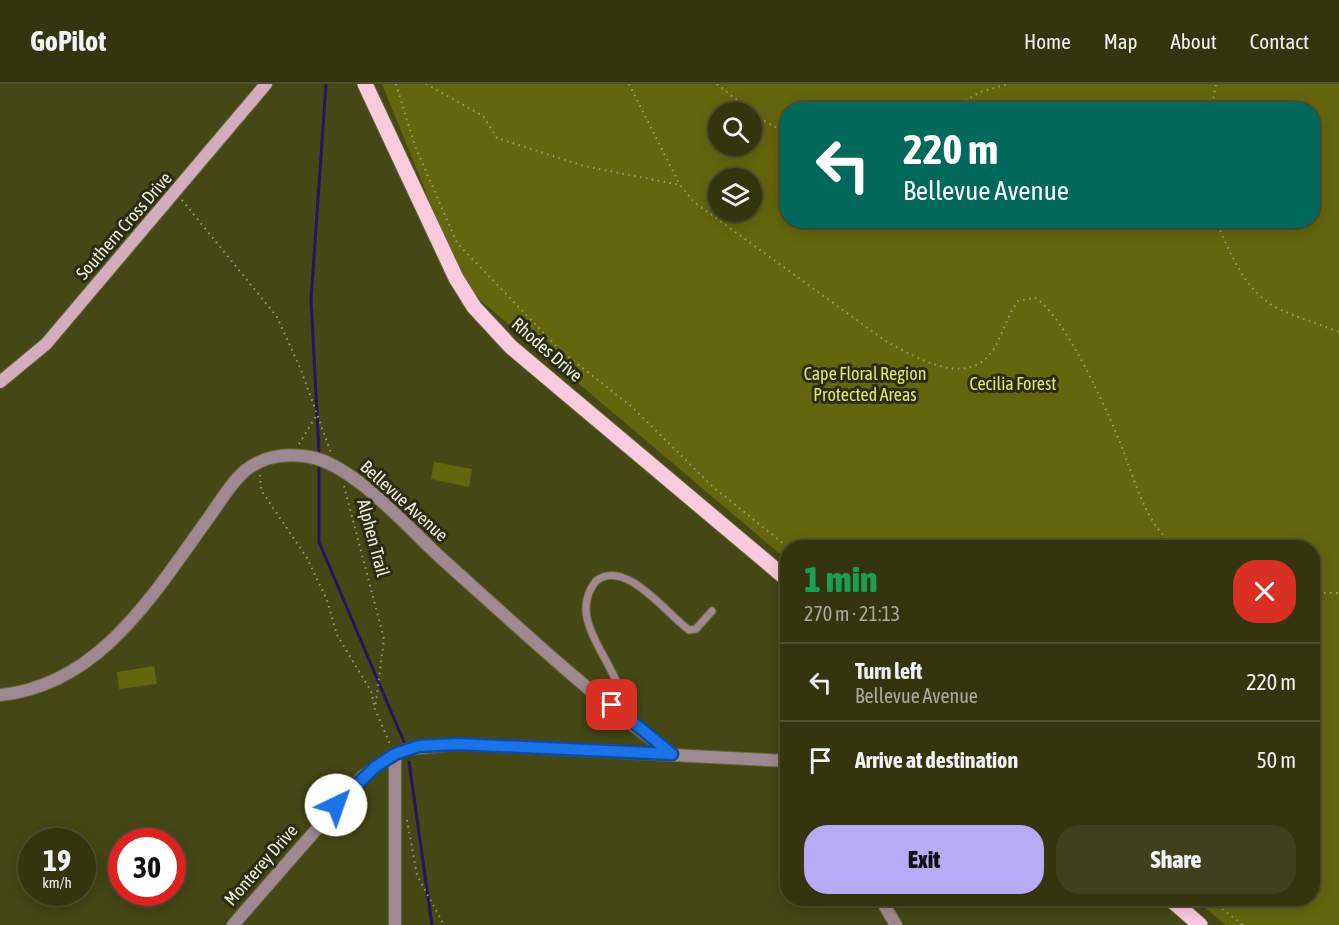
<!DOCTYPE html>
<html lang="en">
<head>
<meta charset="utf-8">
<style>
  :root { --surface:#34350f; --page:#3f401d; --text:#f1f3f6; --muted:#a9ab9e; --line:#4e502f; --accent:#b7abf8 }
  body { margin:0; font-family:"Asap Condensed",sans-serif; background:var(--page); color:var(--text); height:100vh; display:flex; flex-direction:column; font-size:22px; white-space:nowrap }
  * { box-sizing:border-box; margin:0 }
  p { font-size:20px; color:var(--muted) }
  .icon { flex:none; width:33px; height:33px; fill:none; stroke:currentColor; stroke-width:2; stroke-linecap:round; stroke-linejoin:round }
  .map { position:relative; flex:1; overflow:hidden }
  .sheet { position:absolute; left:780px; top:456px; width:540px; height:366px; display:flex; flex-direction:column; background:var(--surface); border-radius:24px; box-shadow:0 3px 15px #0003,0 0 0 2px var(--line) }
  .sheet>* { flex:none }
  .guide { position:absolute; left:780px; top:18px; width:540px; height:126px; border-radius:24px; box-shadow:0 3px 15px #0003,0 0 0 2px var(--line); background:#00695c; color:#fff; overflow:hidden }
  .buttons { position:absolute; left:708px; top:18px; display:grid; gap:12px }
  .buttons a { display:grid; place-items:center; width:54px; height:54px; border-radius:50%; background:var(--surface); box-shadow:0 3px 15px #0003,0 0 0 2px var(--line); font-size:30px }
  .speed { position:absolute; left:18px; top:744px; display:flex; gap:12px; font-size:30px; font-weight:700; text-align:center }
  .speed>* { display:grid; place-content:center; width:78px; height:78px; border-radius:50%; background:var(--surface); box-shadow:0 3px 15px #0003,0 0 0 2px var(--line); line-height:1 }
  .speed small { font-size:15px; font-weight:400 }
  .speed .limit { border:9px solid #d22; background:#fff; color:#111 }
  .pin { position:absolute; display:grid; place-items:center; width:51px; height:51px; color:#fff; margin:-26px; border-radius:12px; box-shadow:0 3px 9px #0006 }
  .me { position:absolute; width:66px; margin:-33px; rotate:42deg; stroke-linejoin:round; filter:drop-shadow(0 0 4px #0008) }
  .turn { display:flex; align-items:center; gap:21px; height:126px; padding:0 24px; font-size:27px }
  .turn .icon { width:78px; height:78px; stroke-width:2.5 }
  .turn b { display:block; font-size:42px; line-height:51px }
  .round { display:grid; place-items:center; flex:none; width:63px; height:63px; border-radius:24px; background:var(--page) }
  .head { display:flex; align-items:center; justify-content:space-between; height:102px; padding:0 24px }
  h1 { font-size:36px; font-weight:800; line-height:45px; color:#1e9e55 }
  .action { display:flex; gap:12px; margin-top:auto; padding:12px 24px }
  .action a { flex:1; height:69px; border-radius:24px; background:var(--accent); color:#111; font-size:24px; font-weight:800; line-height:69px; text-align:center }
  .action a+a { background:var(--page); color:var(--text) }
  ul { padding:0; list-style:none }
  li { display:flex; align-items:center; gap:18px; height:78px; padding:0 24px; border-top:2px solid var(--line) }
  li div { flex:1 }
  li b { display:block; font-size:22px }
  li em { font-style:normal }
  header { display:flex; align-items:center; gap:36px; box-sizing:border-box; height:84px; padding:0 30px; background:var(--surface); border-bottom:2px solid var(--line) }
  header strong { font-size:28px }
  nav { display:flex; gap:33px; margin-inline-start:auto; font-size:21px }
  .map>svg:first-child { display:block }
  .green { fill:#64660e; fill-rule:evenodd }
  .lines { fill:none; stroke-linecap:round; stroke-linejoin:round }
  .stream { stroke:#2b125f; stroke-width:3 }
  .lane-casing { stroke:#636637; stroke-width:9 }
  .street-casing { stroke:#636637; stroke-width:14 }
  .secondary-casing { stroke:#636637; stroke-width:14 }
  .primary-casing { stroke:#636637; stroke-width:17 }
  .path { stroke:#9a9c75; stroke-width:2; stroke-dasharray:1.5 4.5; stroke-linecap:butt }
  .lane { stroke:#a08892; stroke-width:7 }
  .street { stroke:#a08892; stroke-width:12 }
  .secondary { stroke:#d3adbd; stroke-width:12 }
  .primary { stroke:#facadf; stroke-width:15 }
  .route-casing { stroke:#114b97; stroke-width:15 }
  .route { stroke:#1a73e8; stroke-width:10 }
  .labels { text-anchor:middle; stroke-width:6; stroke-linejoin:round; paint-order:stroke }
  .street-label { font-size:18px; fill:#eef1d6; stroke:#2a2c16 }
  .park-label { font-size:18px; fill:#e3e862; stroke:#2a2c16 }
</style>
</head>
<body>
<header>
<strong>GoPilot</strong>
<nav><a>Home</a><a>Map</a><a>About</a><a>Contact</a></nav>
</header>
<div class="map">
<svg width="1339" height="841" viewBox="0 0 1339 841">
  <rect width="100%" height="100%" fill="#454714"/>
  <!-- green -->
  <path class="green" d="M382,0H1339V841H1226L1194,815L1312,814V464H788L787,476L481,217L458,187ZM788,26H1312V136H788ZM718,28H752V62H718ZM718,94H752V128H718Z
    M434,378L472,385L469,403L431,395Z
    M154,582L157,600L119,605L117,588Z"/>
  <g class="lines">
    <!-- stream -->
    <path class="stream" d="M319,367L311,216L326,0
      M319,382V458L404,658
      M409,678L432,841"/>
    <!-- lane casing -->
    <g class="lane-casing">
      <path id="lane" d="M628,635C625,623 622,610 617,599C604,566 569,531 596,497C625,474 666,529 689,546L696,545L712,527"/>
    </g>
    <!-- street casing -->
    <g class="street-casing">
      <path id="street" d="M0,611C100,601 154,509 207,436C219,420 231,398 246,386C265,371 288,369 310,373C354,381 408,444 441,474C516,541 591,612 672,670
        M880,814L896,841
        M233,841L363,692L395,670L409,665L458,660L788,677
        M395,841V670"/>
    </g>
    <!-- secondary casing -->
    <g class="secondary-casing">
      <path id="secondary" d="M0,298L46,260L266,0"/>
    </g>
    <!-- primary casing -->
    <g class="primary-casing">
      <path id="primary" d="M365,0L456,194L474,223L511,263L788,496
        M1169,814L1200,841"/>
    </g>
    <!-- path -->
    <path class="path" d="M396,0L415,62L457,159L561,267L631,322L713,403L789,464
      M426,0L483,32L497,54L584,82L680,101
      M629,0L680,101L694,118L887,258C920,275 969,306 995,263C1003,248 1008,231 1018,217L1035,214C1065,230 1115,342 1127,377C1139,409 1148,442 1177,464
      M717,0L759,34L788,50
      M950,26L980,8L1008,0
      M1211,26L1216,0
      M182,116L277,233L301,286L331,369
      M1215,136C1231,169 1244,208 1279,225C1298,234 1319,240 1339,248
      M299,360L316,332
      M260,391L261,406L307,474L327,516L337,551L371,607L374,621
      M344,402L384,555L375,625L390,660
      M1312,509H1339
      M407,736L417,791L444,841
      M1208,814L1243,841"/>
    <!-- lane -->
    <use href="#lane" class="lane"/>
    <!-- street -->
    <use href="#street" class="street"/>
    <!-- secondary -->
    <use href="#secondary" class="secondary"/>
    <!-- primary -->
    <use href="#primary" class="primary"/>
  </g>
  <g class="lines">
    <!-- route casing -->
    <g class="route-casing">
      <path id="route" d="M336,721L375,683L395,670L419,662L458,660L672,670L612,621"/>
    </g>
    <!-- route -->
    <use href="#route" class="route"/>
  </g>
  <g class="labels">
    <!-- street labels -->
    <g class="street-label">
      <text transform="translate(124 142) rotate(-49)" y="6">Southern Cross Drive</text>
      <text transform="translate(547 266) rotate(41)" y="6">Rhodes Drive</text>
      <text transform="translate(404 417) rotate(42)" y="6">Bellevue Avenue</text>
      <text transform="translate(373 454) rotate(75)" y="6">Alphen Trail</text>
      <text transform="translate(261 781) rotate(-49)" y="6">Monterey Drive</text>
    </g>
    <!-- park labels -->
    <g class="park-label">
      <text x="865" y="296">Cape Floral Region<tspan x="865" dy="21">Protected Areas</tspan></text>
      <text x="1013" y="306">Cecilia Forest</text>
    </g>
  </g>
</svg>
<div class="buttons">
<a><svg class="icon" aria-label="search" viewBox="0 0 24 24"><circle cx="10" cy="10" r="6"/><path d="M15 15l6 6"/></svg></a>
<a><svg class="icon" aria-label="layers" viewBox="0 0 24 24"><path d="M12 4l9 5-9 5-9-5zM3 14l9 5 9-5"/></svg></a>
</div>
<div class="speed"><div>19<small>km/h</small></div><div class="limit">30</div></div>
<div class="pin" style="left:612px;top:621px;background:#d93025"><svg class="icon" aria-label="arrive" viewBox="0 0 24 24"><path d="M6 21V4h12l-3 4 3 4H6"/></svg></div>
<svg class="me" style="left:336px;top:721px" viewBox="-20 -20 40 40"><circle r="19" fill="#fff"/><path d="M0-13L10 11 0 6-10 11z" fill="#1a73e8"/></svg>
<div class="guide">
<div class="turn"><svg class="icon" aria-label="left" viewBox="0 0 24 24"><path d="M17 20v-9H6M10 6l-5 5 5 5"/></svg><div><b>220 m</b>Bellevue Avenue</div></div>
</div>
<section class="sheet">
<div class="head"><div><h1>1 min</h1><p>270 m · 21:13</p></div><a class="round" style="background:#d93025;color:#fff"><svg class="icon" aria-label="close" viewBox="0 0 24 24"><path d="M6 6l12 12M18 6L6 18"/></svg></a></div>
<ul>
<li><svg class="icon" aria-label="left" viewBox="0 0 24 24"><path d="M17 20v-9H6M10 6l-5 5 5 5"/></svg><div><b>Turn left</b><p>Bellevue Avenue</p></div><em>220 m</em></li>
<li><svg class="icon" aria-label="arrive" viewBox="0 0 24 24"><path d="M6 21V4h12l-3 4 3 4H6"/></svg><div><b>Arrive at destination</b></div><em>50 m</em></li>
</ul>
<div class="action"><a>Exit</a><a>Share</a></div>
</section>
</div>
</body>
</html>
